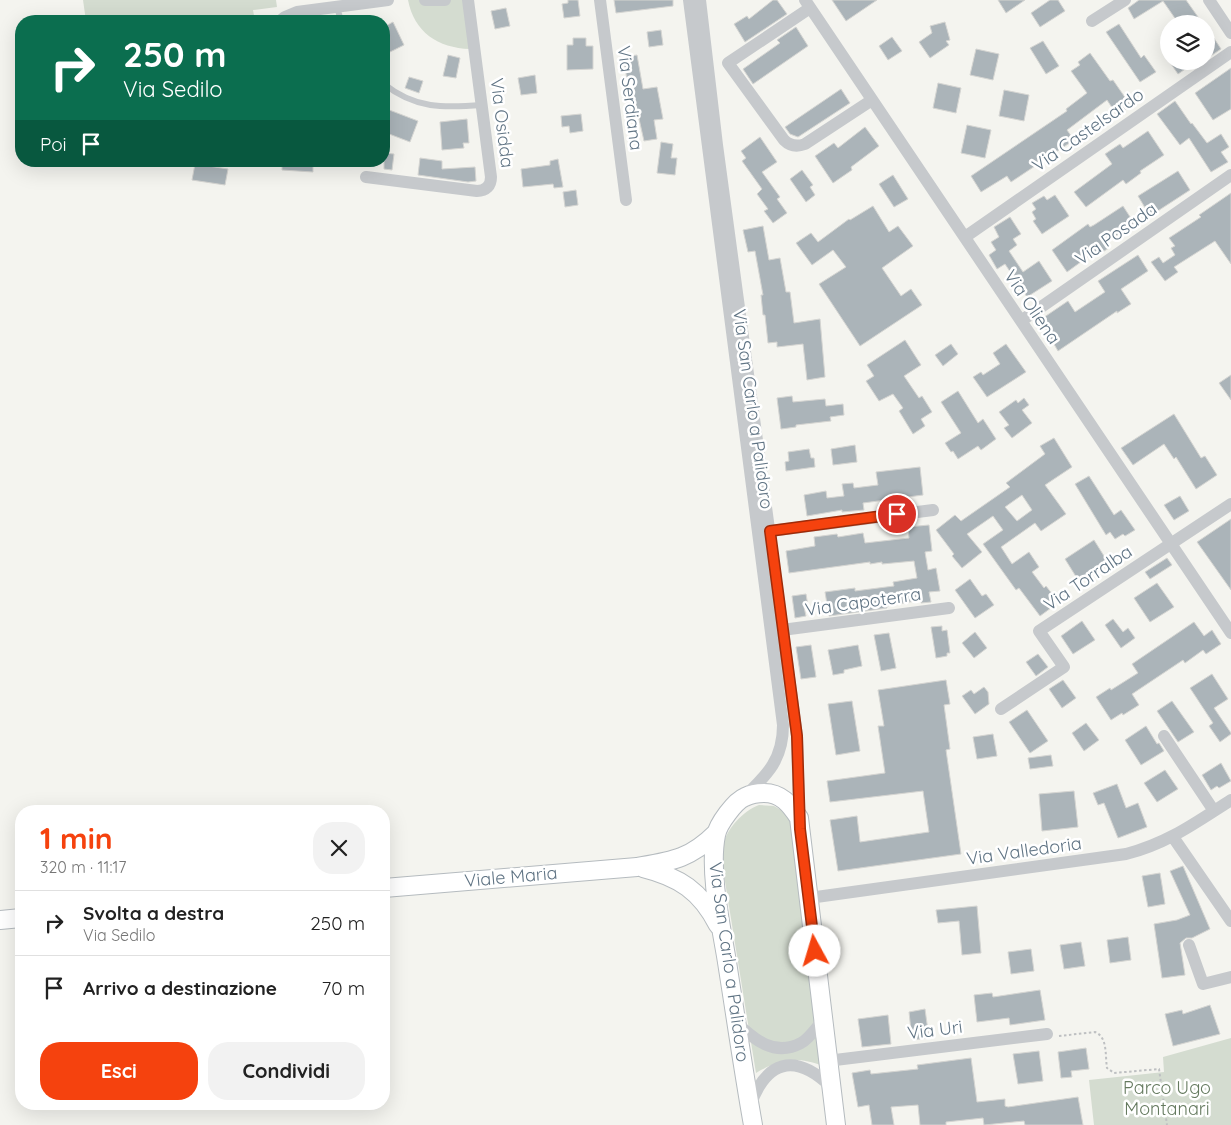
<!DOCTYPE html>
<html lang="it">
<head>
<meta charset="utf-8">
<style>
  :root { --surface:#fff; --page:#f2f2f2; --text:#222; --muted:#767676; --line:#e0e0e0; --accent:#f5420e }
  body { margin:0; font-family:Quicksand,sans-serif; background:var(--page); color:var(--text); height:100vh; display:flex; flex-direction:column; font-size:19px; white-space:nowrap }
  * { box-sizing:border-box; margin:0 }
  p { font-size:16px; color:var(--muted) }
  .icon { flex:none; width:28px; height:28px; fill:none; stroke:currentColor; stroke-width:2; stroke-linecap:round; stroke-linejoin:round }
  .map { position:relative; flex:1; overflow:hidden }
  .sheet { position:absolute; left:15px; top:805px; width:375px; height:305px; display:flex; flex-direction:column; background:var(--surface); border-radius:20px; box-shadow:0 5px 20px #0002 }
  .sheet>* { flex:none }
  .banner { position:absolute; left:15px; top:15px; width:375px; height:152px; border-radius:20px; box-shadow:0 5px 20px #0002; background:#0b6e4f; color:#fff; overflow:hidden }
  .buttons { position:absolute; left:1160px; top:15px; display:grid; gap:10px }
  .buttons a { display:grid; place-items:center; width:55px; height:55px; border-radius:50%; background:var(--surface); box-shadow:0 5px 20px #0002; font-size:25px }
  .pin { position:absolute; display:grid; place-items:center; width:42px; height:42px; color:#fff; margin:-21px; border:2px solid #fff; border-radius:50%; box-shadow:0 1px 5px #0007 }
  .me { position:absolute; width:55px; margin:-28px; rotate:354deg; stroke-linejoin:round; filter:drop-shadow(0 0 4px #0008) }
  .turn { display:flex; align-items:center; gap:18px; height:105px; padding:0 25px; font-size:22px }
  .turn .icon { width:65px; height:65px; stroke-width:2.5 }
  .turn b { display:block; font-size:35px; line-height:42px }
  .then { display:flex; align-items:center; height:48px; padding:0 25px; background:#0003; gap:10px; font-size:19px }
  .round { display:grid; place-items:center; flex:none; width:52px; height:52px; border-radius:20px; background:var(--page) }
  .head { display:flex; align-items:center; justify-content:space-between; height:85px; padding:0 25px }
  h1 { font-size:30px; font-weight:800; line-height:38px; color:var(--accent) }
  .action { display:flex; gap:10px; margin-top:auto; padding:10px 25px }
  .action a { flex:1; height:58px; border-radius:20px; background:var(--accent); color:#fff; font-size:20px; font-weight:800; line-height:58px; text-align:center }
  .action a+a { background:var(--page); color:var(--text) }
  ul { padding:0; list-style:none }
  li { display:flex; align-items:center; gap:15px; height:65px; padding:0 25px; border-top:1px solid var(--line) }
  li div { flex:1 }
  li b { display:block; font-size:19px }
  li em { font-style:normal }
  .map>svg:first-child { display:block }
  .green { fill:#d4dcd0 }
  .building { fill:#abb4b9; stroke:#d5d5d2; fill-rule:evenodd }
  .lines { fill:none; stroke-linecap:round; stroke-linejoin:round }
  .secondary-casing { stroke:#b5bbbf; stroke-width:20 }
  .path { stroke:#bec0c2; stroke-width:2; stroke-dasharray:2.5 2.5; stroke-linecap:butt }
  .lane { stroke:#c6c9cc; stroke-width:6 }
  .street { stroke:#c6c9cc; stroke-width:12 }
  .secondary { stroke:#fff; stroke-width:18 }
  .route-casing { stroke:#9f2b09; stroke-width:12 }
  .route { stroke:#f5420e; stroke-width:9 }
  .labels { text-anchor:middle; stroke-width:5; stroke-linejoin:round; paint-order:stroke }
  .street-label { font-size:18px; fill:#607484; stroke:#fff }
  .park-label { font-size:18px; fill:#657a5f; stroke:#fff }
</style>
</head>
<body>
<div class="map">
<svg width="1231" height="1125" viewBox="0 0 1231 1125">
  <rect width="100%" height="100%" fill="#f4f4ef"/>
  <!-- green -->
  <path class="green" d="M83,0H276L277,7L253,10L255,21H86Z
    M408,0H463L470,49C438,48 414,32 408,0Z
    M759,805L774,806L788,814L791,822L823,1066C796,1056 780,1059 756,1073L722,863C722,857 722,851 723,846C726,829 743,811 759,805Z
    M1231,1038V1125H1094L1089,1080L1164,1072L1163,1057Z"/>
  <!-- building -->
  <path class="building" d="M568,0H578L580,16L564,18L562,4L568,3Z
    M614,0H673V6L616,13Z
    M773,0H777L787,14L745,42L734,24L747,16L749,19Z
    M832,0H877L846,21Z
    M998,0H1025L1006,13Z
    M1050,0H1058L1065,11L1040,27L1031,13Z
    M1139,0H1186L1203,24H1179L1163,1L1134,19L1128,8Z
    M506,8L510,26L495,29L491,11Z
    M393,22L404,45L384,55V27Z
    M945,22L950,40L946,41L949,45L930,58L919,42L932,33L930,26Z
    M1119,24L1141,58L1144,55L1156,72L1140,82L1106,32Z
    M1206,26L1221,49L1206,59Z
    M796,27L808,46L753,84L743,69L780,43L777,40Z
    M661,30L663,45L649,47L647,32Z
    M892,37L902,51L888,60L879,46Z
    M573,38H586V46H593V69L567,70V45H573Z
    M1043,41L1059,66L1046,74L1030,48Z
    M976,49L999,54L993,80L970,75Z
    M1090,53L1110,81L1113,80L1131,106L1117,115L1107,100L1067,130L1074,140L1011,182L1007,176L981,192L971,176L1067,111L1066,109L1087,93L1071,71L1080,65L1078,62Z
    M448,55L460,58L456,78L443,76Z
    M637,55L643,89L657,87L663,119L654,120L657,139L644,141L635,101L626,102L623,85H628L623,57Z
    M1169,61H1197L1178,74Z
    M1231,68V109L1213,120L1195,93Z
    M535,75L537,93L521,95L518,78Z
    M409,77L423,81L419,93L405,88Z
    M938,83L961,88L956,113L933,108Z
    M841,89L850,103L798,137L790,134L785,127Z
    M1004,90L1029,95L1024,121L999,116Z
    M1175,101L1191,124L1192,123L1207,143L1221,134L1229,147L1221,152L1228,162L1211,172L1189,138L1180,145L1157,114Z
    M384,108L418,121L410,142L384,132Z
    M581,114L583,131L570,133L569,126L562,127L561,116Z
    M467,119L469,143H463L464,148L442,150L440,122Z
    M967,125L991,130L985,158L961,153Z
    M865,127L879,146L851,167L852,170L833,183L815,156L834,143L838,148Z
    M1148,131L1164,155L1140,171L1141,173L1126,184L1123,180L1086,207L1074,192L1112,164L1105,154L1120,144L1123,148Z
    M760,137L777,162L762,172L780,197L777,199L787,213L773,223L764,211L768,209L757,194L762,189L742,161L746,158L741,151Z
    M661,142L673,144L671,158H677L675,175L657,173Z
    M384,153L394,154L392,170L384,169Z
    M420,158L442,161V169L475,167L476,181L468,182L418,175Z
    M558,159L563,187L554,188L553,184L523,187L521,169L550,165V161Z
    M282,161H313V172L282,170Z
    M195,164L228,169L225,185L192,180Z
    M802,170L813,185L810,187L815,195L806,202L790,179Z
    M1178,171L1190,190L1150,216L1138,196Z
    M893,175L908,199L894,207L879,184Z
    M576,190L578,205L565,207L563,192Z
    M1231,193V264L1215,241L1174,267L1178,272L1165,281L1151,262L1159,257L1163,263L1175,255L1171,248L1175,246L1169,238L1201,217L1199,215Z
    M1055,195L1069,216L1042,234L1033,221L1036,219L1032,212L1036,209L1032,203L1044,196L1047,200Z
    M873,206L889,232L898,226L913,246L882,268L901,296L911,289L922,305L860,346L819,284L846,267L833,250L812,265L796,243L811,233L818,242L849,219L850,220Z
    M1123,206L1134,223L1106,243L1109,248L1091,259L1089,256L1067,272L1052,250L1088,224L1090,227L1094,225Z
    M1010,217L1021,234L1013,239L1017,245L1009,251L1023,272L1039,261L1052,281L1027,297L1005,264L997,269L989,255L996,250L991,242L999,237L994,227Z
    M763,226L769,260L780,258L786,292H790L794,323L820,319L825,377L807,380L803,344L777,347V342L768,343L765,315H763L761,295H763L755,251L748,252L743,230Z
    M1138,255L1148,271L1121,289L1131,304L1117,313V311L1058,351L1040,320L1068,301L1075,312L1105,292L1098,281Z
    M905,340L921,365L904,376L919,398L922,396L932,412L921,419L925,426L913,434L899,411L903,408L893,394L879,401L866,381L874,376L867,365Z
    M951,344L958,354L943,366L935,355Z
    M1006,344L1026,372L987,397L973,377L981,372L983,375L1000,364L993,353Z
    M1231,375V400L1219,383Z
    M958,391L978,423L983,419L996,439L981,450L978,446L958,459L953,451L951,452L945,443L961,433L941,402Z
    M792,396L793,402L825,399L826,406L843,404L844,415L830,417L831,421L796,425V427L781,429L777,398Z
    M1024,398L1029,405L1022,410L1032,423L1012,438L1004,428L1009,425L999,412L1016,400L1018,403Z
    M1174,414L1201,458L1205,456L1217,475L1196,489L1176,457L1174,459L1164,444L1133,465L1121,448Z
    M1054,438L1072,467L1045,485L1066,514L1041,531L1035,523L1001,547L1012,564L1029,552L1039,567L1032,572L1044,588L1046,586L1053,595L1049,598L1055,605L1040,616L1019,588L1016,590L983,544L1003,530L993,516L967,534L982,552L962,568L952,556L954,554L936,530L955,515L961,521L1010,487L1006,483L1045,454L1040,446ZM1022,495L1032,510L1017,521L1005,507Z
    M855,445L857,462L833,465L831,449Z
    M809,449L811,458H814L815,467L786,471L785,462L789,461L788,452Z
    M920,467L923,495L863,503L864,510L842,512V510L807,516L804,495L826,491L827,498L844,496L842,484L853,483L854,488L878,485L876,472Z
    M1089,476L1114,515L1121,510L1135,530L1125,536L1123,534L1115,539L1110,532L1106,535L1075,484Z
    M1180,496L1189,511L1174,520L1164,505Z
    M1231,519V590L1197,542Z
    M929,525L932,551L925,552L928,570L936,568L940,591L929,592L931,602L921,603V600L887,606V608L829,616L825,592L855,588V591L894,586L893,582L917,578L914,561L882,564V562L870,564V562L789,573L786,551L815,546L814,537L837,534L838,537L863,533L865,543L909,538L908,527Z
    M1094,540L1109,564L1080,583L1065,559Z
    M1167,558L1172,565L1150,579L1145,572Z
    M970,579L982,596L986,594L994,605L975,618L955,590Z
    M1157,583L1174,607L1150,622L1134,598Z
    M806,594L808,606L804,607L806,616L795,618L792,596Z
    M1113,619L1123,632L1128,628L1135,638L1121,648L1105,625Z
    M1082,621L1095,640L1073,654L1061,636Z
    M1194,622L1204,636L1212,630L1221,644L1206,654L1203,650L1185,663L1183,660L1132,694L1139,705L1123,715L1122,713L1111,720L1096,697L1110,688L1111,690L1138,673L1132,664Z
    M942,626V631L947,630L950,653H947V656L936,658L931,627Z
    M975,632L987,648L974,658L962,643Z
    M889,633L896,668L881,671L874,635Z
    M811,645L816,677L801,679L796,647Z
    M858,645L862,666L844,670V673L833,675L828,650Z
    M1038,654L1048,667L1036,676L1026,662Z
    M1212,674L1228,699L1214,708L1231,733V734L1220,742L1209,726L1213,723L1190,688Z
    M946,680L950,704L944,705L950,749L946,750L961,854L838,871L830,820L857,816L860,842L929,832L923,791L830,802L827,781L885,773L878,726H884L878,690Z
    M1063,680L1076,698L1062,708L1049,689Z
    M984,687L988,692L989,704L975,714L962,696L971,690L974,694Z
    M852,701L860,751L836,755L828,704Z
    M1172,701L1194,732L1178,742L1157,711Z
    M1027,710L1048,741L1030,753L1009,722Z
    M1086,723L1099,740L1084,751L1072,733Z
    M1146,726L1157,744L1159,743L1164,751L1141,765L1125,740Z
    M993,734L997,756L977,759L973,737Z
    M1051,755L1053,766L1030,769L1028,758Z
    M1221,763L1231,781L1219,788L1217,786L1211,790L1202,775Z
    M1165,770L1178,789L1157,802L1144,783Z
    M1117,784L1126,808L1138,803L1147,827L1118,838L1104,803L1098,805L1093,793Z
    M1074,791L1078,827L1042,831L1039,794Z
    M1183,866L1210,929L1192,938H1186L1180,943L1185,975L1162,978L1154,924L1177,920L1190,915L1170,871Z
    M1160,873L1165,904L1148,907L1142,876Z
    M977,906L981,953L962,955L959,921L938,923L936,910Z
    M1128,937L1131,960L1110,963L1107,940Z
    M1081,942L1085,966L1064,969L1060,945Z
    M1031,949L1034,971L1011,974L1008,952Z
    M1040,990L1045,1020L1010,1025L1009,1018L977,1022L974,995L992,993L993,997Z
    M1210,1005L1220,1034L1173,1046L1165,1014L1182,1010L1183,1014Z
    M925,1009L929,1038L912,1040L909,1012Z
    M888,1015L891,1044L862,1047L858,1019Z
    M1086,1048L1089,1069L1071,1071L1072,1077L1061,1078L1058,1052Z
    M1039,1051L1043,1081L1018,1084L1013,1054Z
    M971,1058L977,1102L1005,1099V1106L1008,1107L1078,1097L1083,1125H1025L1024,1121L984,1125L983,1118L946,1122V1125H920L918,1105L891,1107L894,1125H872L869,1105L858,1107L852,1073L870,1070L871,1074L918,1069L917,1065Z"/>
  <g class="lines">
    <!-- secondary casing -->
    <g class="secondary-casing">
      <path id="secondary" d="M643,868C679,877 701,891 718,925
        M384,888L637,867C672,861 690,859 716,833
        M0,920L21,918
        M753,1125C743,1069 735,1012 726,956C720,921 709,870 716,835C718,824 735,801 745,797C751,794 758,793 764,793C781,793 790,804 799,818L836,1125"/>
    </g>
    <!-- path -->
    <path class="path" d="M1059,1036L1095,1032C1108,1037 1105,1056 1107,1068L1114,1073L1159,1069L1167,1125"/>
    <!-- lane -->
    <path class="lane" d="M337,7L341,21
      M384,84C415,109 444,108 482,105"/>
    <!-- street -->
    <path class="street" d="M425,0H445
      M600,0L626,200
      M689,0L783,725C783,759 768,774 745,796
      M700,0L717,145L797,736L799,818
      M805,0L1231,633
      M1209,0L1231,33
      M810,8L728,63L784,140C790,146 797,147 805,144L872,100
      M280,21L285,17L297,12L388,0
      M1092,21L1125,0
      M366,177L477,191C486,191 491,186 491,177L468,0
      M965,237L1231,52
      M1021,321L1231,175
      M762,532L933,510
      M782,630L949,608
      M1001,709L1064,667L1039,631L1231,504
      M1164,736L1214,811
      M1173,837L1231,921
      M809,898L1126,854C1168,843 1195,823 1231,800
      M1189,945L1203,984L1231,977
      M736,1022C754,1040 775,1057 801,1043C809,1039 817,1027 823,1020
      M827,1061L1047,1034
      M750,1106C766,1061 794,1052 830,1086"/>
    <!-- secondary -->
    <use href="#secondary" class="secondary"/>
  </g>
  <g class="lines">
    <!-- route casing -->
    <g class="route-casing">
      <path id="route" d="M815,951L800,829L797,736L770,531L897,514"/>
    </g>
    <!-- route -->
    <use href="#route" class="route"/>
  </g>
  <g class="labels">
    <!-- street labels -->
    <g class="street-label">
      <text transform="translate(630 98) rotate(83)" y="6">Via Serdiana</text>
      <text transform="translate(502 123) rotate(83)" y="6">Via Osidda</text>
      <text transform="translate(1088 130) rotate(-35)" y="6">Via Castelsardo</text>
      <text transform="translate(1116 234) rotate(-35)" y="6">Via Posada</text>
      <text transform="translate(1032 307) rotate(56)" y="6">Via Oliena</text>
      <text transform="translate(753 409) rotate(82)" y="6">Via San Carlo a Palidoro</text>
      <text transform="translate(1088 578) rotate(-34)" y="6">Via Torralba</text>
      <text transform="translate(863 602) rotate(-8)" y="6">Via Capoterra</text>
      <text transform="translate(1024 851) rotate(-8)" y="6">Via Valledoria</text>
      <text transform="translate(511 877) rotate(-5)" y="6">Viale Maria</text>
      <text transform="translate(729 962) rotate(82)" y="6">Via San Carlo a Palidoro</text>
      <text transform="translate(935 1030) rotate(-7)" y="6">Via Uri</text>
    </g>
    <!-- park labels -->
    <g class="park-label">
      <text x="1167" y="1094">Parco Ugo<tspan x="1167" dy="21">Montanari</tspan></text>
    </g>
  </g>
</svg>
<div class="buttons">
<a><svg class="icon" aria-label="layers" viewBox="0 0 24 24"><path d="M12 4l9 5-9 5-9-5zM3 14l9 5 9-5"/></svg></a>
</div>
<div class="pin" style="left:897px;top:514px;background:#d93025"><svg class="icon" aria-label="arrive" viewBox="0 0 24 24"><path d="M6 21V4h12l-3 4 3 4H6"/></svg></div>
<svg class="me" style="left:815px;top:951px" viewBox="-20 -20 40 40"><circle r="19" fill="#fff"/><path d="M0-13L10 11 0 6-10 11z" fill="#f5420e"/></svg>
<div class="banner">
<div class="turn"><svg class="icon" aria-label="right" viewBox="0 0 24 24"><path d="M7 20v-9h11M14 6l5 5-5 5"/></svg><div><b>250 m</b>Via Sedilo</div></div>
<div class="then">Poi<svg class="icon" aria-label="arrive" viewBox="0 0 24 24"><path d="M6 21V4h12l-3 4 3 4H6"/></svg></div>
</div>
<section class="sheet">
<div class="head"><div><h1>1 min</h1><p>320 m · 11:17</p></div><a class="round"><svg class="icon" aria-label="close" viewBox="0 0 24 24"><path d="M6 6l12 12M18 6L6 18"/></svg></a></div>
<ul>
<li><svg class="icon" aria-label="right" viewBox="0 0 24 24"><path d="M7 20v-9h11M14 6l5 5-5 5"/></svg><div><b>Svolta a destra</b><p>Via Sedilo</p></div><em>250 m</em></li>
<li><svg class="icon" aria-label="arrive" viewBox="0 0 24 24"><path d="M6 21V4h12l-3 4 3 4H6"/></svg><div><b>Arrivo a destinazione</b></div><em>70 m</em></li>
</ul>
<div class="action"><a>Esci</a><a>Condividi</a></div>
</section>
</div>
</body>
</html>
